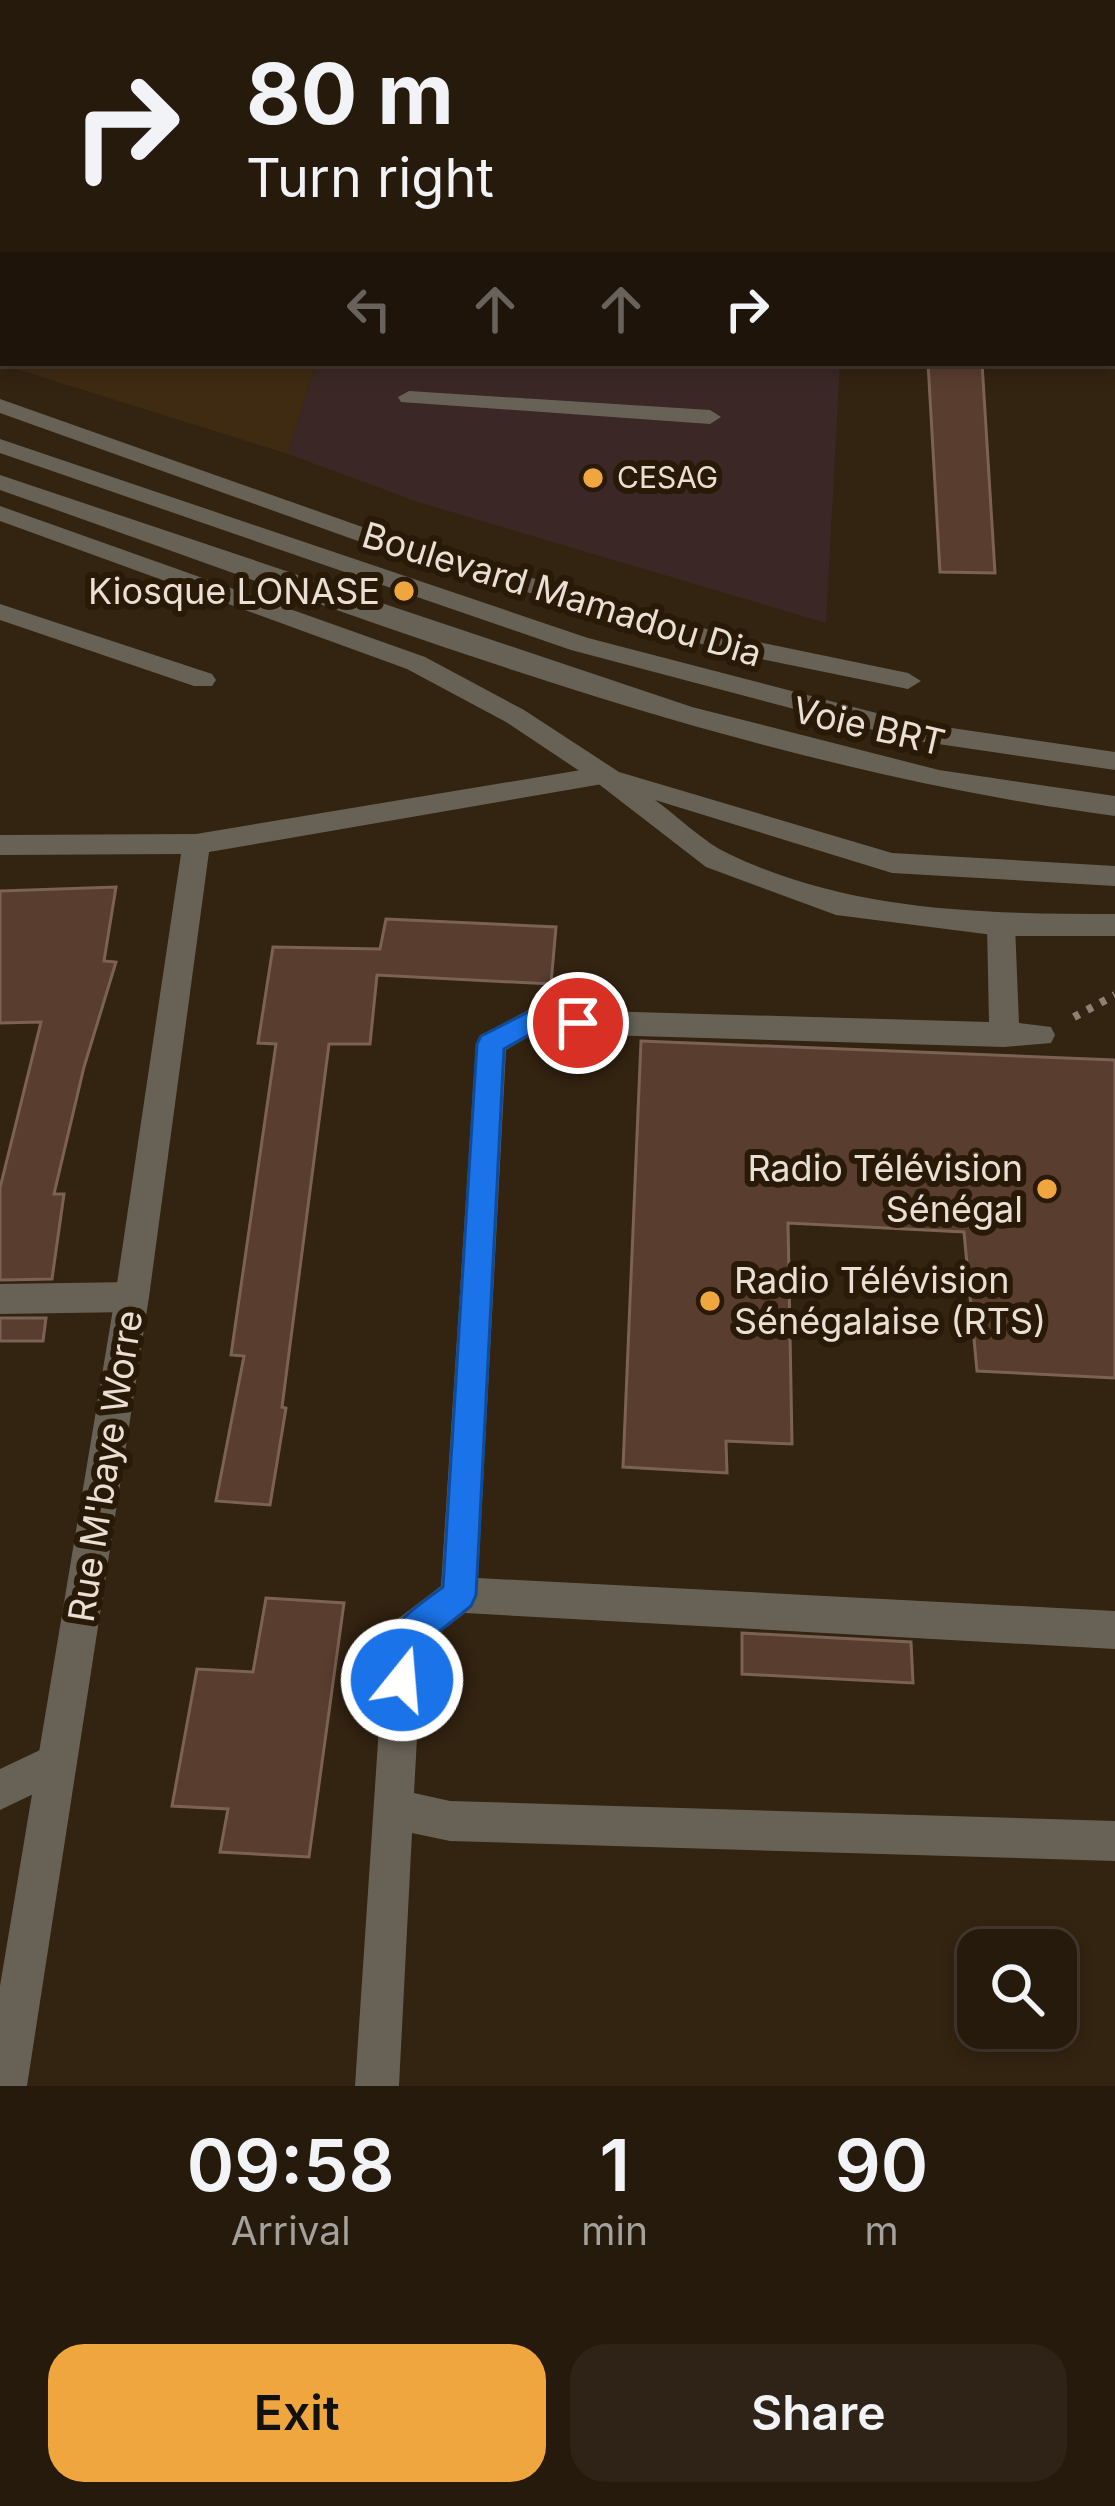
<!DOCTYPE html>
<html lang="en">
<head>
<meta charset="utf-8">
<style>
  :root { --surface:#261a0d; --page:#2e2316; --text:#f1f3f6; --muted:#a4a19d; --line:#42382e; --accent:#f0a63f }
  body { margin:0; font-family:Inter,sans-serif; background:var(--page); color:var(--text); height:100vh; display:flex; flex-direction:column; font-size:45px; white-space:nowrap }
  * { box-sizing:border-box; margin:0 }
  p { font-size:39px; color:var(--muted) }
  .icon { flex:none; width:66px; height:66px; fill:none; stroke:currentColor; stroke-width:2; stroke-linecap:round; stroke-linejoin:round }
  .map { position:relative; height:2086px; overflow:hidden }
  .drawer { display:flex; flex-direction:column; background:var(--surface); flex:1 }
  .drawer>* { flex:none }
  .guide { position:absolute; left:0px; top:0px; width:1116px; height:366px; box-shadow:0 6px 18px #0003,0 0 0 3px var(--line); background:#261a0d; color:var(--text); overflow:hidden }
  .tools { position:absolute; left:957px; top:1929px; display:grid; gap:24px }
  .tools a { display:grid; place-items:center; width:120px; height:120px; border-radius:24px; background:var(--surface); box-shadow:0 6px 18px #0003,0 0 0 3px var(--line); font-size:60px }
  .pin { position:absolute; display:grid; place-items:center; width:102px; height:102px; color:#fff; margin:-51px; border:6px solid #fff; border-radius:50%; box-shadow:0 3px 12px #0007 }
  .me { position:absolute; width:132px; margin:-66px; rotate:17deg; stroke-linejoin:round; filter:drop-shadow(0 0 9px #0008) }
  .turn { display:flex; align-items:center; gap:42px; height:252px; padding:0 48px; font-size:54px }
  .turn .icon { width:156px; height:156px; stroke-width:2.5 }
  .turn b { display:block; font-size:84px; line-height:102px }
  .lanes { display:flex; align-items:center; height:114px; padding:0 48px; background:#0003; justify-content:center; gap:60px; direction:ltr }
  .lanes .off { opacity:.35 }
  .eta { display:flex; justify-content:space-evenly; align-items:center; height:204px; text-align:center }
  .eta b { font-size:72px; font-weight:600; line-height:84px }
  .cta { display:flex; gap:24px; margin-top:auto; padding:24px 48px }
  .cta a { flex:1; height:138px; border-radius:36px; background:var(--accent); color:#111; font-size:48px; font-weight:600; line-height:138px; text-align:center }
  .cta a+a { background:var(--page); color:var(--text) }
  .map>svg:first-child { display:block }
  .built { fill:#3f2a12 }
  .education { fill:#3b2826 }
  .building { fill:#593d2f; stroke:#7b6255; stroke-width:3 }
  .lines { fill:none; stroke-linecap:round; stroke-linejoin:round }
  .path { stroke:#8e8072; stroke-width:8; stroke-dasharray:6 9; stroke-linecap:butt }
  .service { fill:#686256; fill-rule:evenodd }
  .minor { fill:#686256; fill-rule:evenodd }
  .tertiary { fill:#686256; fill-rule:evenodd }
  .secondary { fill:#8e8370; fill-rule:evenodd }
  .route { fill:#1a73e8; stroke:#114b97; stroke-width:3 }
  .poi-dot { fill:#f0a63f; stroke:#291907; stroke-width:4.5 }
  .labels { text-anchor:middle; stroke-width:12; stroke-linejoin:round; paint-order:stroke }
  .far-poi-label { font-size:30px; fill:#eadfd4; stroke:#291907; text-anchor:start }
  .poi-label { font-size:36px; fill:#eadfd4; stroke:#291907; text-anchor:end }
  .street-label { font-size:36px; fill:#eadfd4; stroke:#291907 }
</style>
</head>
<body>
<div class="map">
<svg width="1115" height="2086" viewBox="0 0 1115 2086">
  <rect width="100%" height="100%" fill="#332311"/>
  <!-- built -->
  <path class="built" d="M0,120L3,363H316L288,454L0,364Z"/>
  <!-- education -->
  <path class="education" d="M316,363H840L826,623L418,502L288,454Z"/>
  <!-- building -->
  <path class="building" d="M928,363H982L995,573L940,572Z
    M116,887L104,961L116,962L84,1067L54,1194H64L52,1279L0,1280V1188L41,1022L0,1023V891Z
    M386,919L556,927L551,984L377,975L370,1044H329L282,1407L286,1408L270,1505L216,1501L244,1356L231,1355L276,1044L258,1043L273,947L380,949Z
    M641,1041L1115,1060V1378L977,1371L964,1232L788,1223L792,1444L726,1441L727,1473L623,1467Z
    M0,1318H46L43,1341H0Z
    M266,1598L344,1603L309,1857L220,1852L228,1809L172,1806L197,1669L253,1672Z
    M742,1633L911,1642L913,1683L742,1674Z"/>
  <g class="lines">
    <!-- path -->
    <path class="path" d="M1074,1017L1115,995"/>
    <!-- service -->
    <path class="service" d="M822,0H838V3H822Z
      M409,391L710,410L721,417L710,424L401,402L398,397Z
      M0,399L388,536L734,637L908,673L921,681L908,689L732,653L372,546L0,413Z
      M0,475L692,707L939,770L1115,796V816C729,765 365,618 0,490Z
      M0,604L212,674L216,680L212,686H194L0,620Z
      M1001,914L1015,925L1019,1023L1051,1027L1055,1035L1051,1043L1004,1047L535,1033L506,1050L478,1578L1115,1611V1649L465,1613L422,1646L414,1793L450,1801L1115,1821V1861L450,1841L412,1833L399,2086H355L385,1637L391,1624L441,1586L476,1044L480,1036L530,1009L989,1022L987,925Z
      M132,1282L144,1287L149,1297L144,1307L132,1312L0,1314V1284Z
      M57,1742L71,1748L77,1762L71,1776L0,1810V1769Z"/>
    <!-- minor -->
    <path class="minor" d="M0,0H10L0,7Z
      M605,766L618,775L614,782L209,852L149,1297L27,2086H0V1986L115,1297L181,854L0,855V835L196,834Z"/>
    <!-- tertiary -->
    <path class="tertiary" d="M0,439L588,638L911,722L1115,752V770L911,740L571,650L0,453Z
      M0,506L425,657L524,710L619,772L892,853L1115,866V886L892,873L655,800C679,817 703,842 729,854C850,912 983,914 1115,914V936H1001L836,915L706,867L596,782L506,722L407,669L0,521Z"/>
    <!-- secondary -->
    <path class="secondary" d="M1081,0H1097L1098,3H1082Z
      M1113,94H1115V112H1113Z"/>
  </g>
  <!-- route -->
  <path class="route" d="M530,1011L578,1012L591,1023L578,1033L534,1032L504,1049L476,1595L471,1606L421,1646L414,1692L402,1697L389,1692C367,1638 405,1615 443,1587L477,1044L481,1036Z"/>
  <!-- markers -->
  <g class="poi-dot">
    <circle cx="593" cy="478" r="12"/>
    <circle cx="404" cy="591" r="12"/>
    <circle cx="1047" cy="1189" r="12"/>
    <circle cx="710" cy="1301" r="12"/>
  </g>
  <g class="labels">
    <!-- far-poi labels -->
    <g class="far-poi-label">
      <text x="617" y="488">CESAG</text>
    </g>
    <!-- poi labels -->
    <g class="poi-label">
      <text x="380" y="604">Kiosque LONASE</text>
      <text x="1023" y="1181">Radio Télévision<tspan x="1023" dy="41">Sénégal</tspan></text>
      <text x="734" y="1293" text-anchor="start">Radio Télévision<tspan x="734" dy="41">Sénégalaise (RTS)</tspan></text>
    </g>
    <!-- street labels -->
    <g class="street-label">
      <text transform="translate(562 594) rotate(17)" y="13">Boulevard Mamadou Dia</text>
      <text transform="translate(869 726) rotate(13)" y="13">Voie BRT</text>
      <text transform="translate(105 1466) rotate(-81)" y="13">Rue M'baye Worre</text>
    </g>
  </g>
</svg>
<div class="tools">
<a><svg class="icon" aria-label="search" viewBox="0 0 24 24"><circle cx="10" cy="10" r="6"/><path d="M15 15l6 6"/></svg></a>
</div>
<div class="pin" style="left:578px;top:1023px;background:#d93025"><svg class="icon" aria-label="arrive" viewBox="0 0 24 24"><path d="M6 21V4h12l-3 4 3 4H6"/></svg></div>
<svg class="me" style="left:402px;top:1680px" viewBox="-20 -20 40 40"><circle r="17" fill="#1a73e8" stroke="#fff" stroke-width="3"/><path d="M0-11L8 9 0 5-8 9z" fill="#fff"/></svg>
<div class="guide">
<div class="turn"><svg class="icon" aria-label="right" viewBox="0 0 24 24"><path d="M7 20v-9h11M14 6l5 5-5 5"/></svg><div><b>80 m</b>Turn right</div></div>
<div class="lanes"><svg class="icon off" aria-label="left" viewBox="0 0 24 24"><path d="M17 20v-9H6M10 6l-5 5 5 5"/></svg><svg class="icon off" aria-label="ahead" viewBox="0 0 24 24"><path d="M12 20V5M6 11l6-6 6 6"/></svg><svg class="icon off" aria-label="ahead" viewBox="0 0 24 24"><path d="M12 20V5M6 11l6-6 6 6"/></svg><svg class="icon" aria-label="right" viewBox="0 0 24 24"><path d="M7 20v-9h11M14 6l5 5-5 5"/></svg></div>
</div>
</div>
<section class="drawer">
<div class="eta">
<div><b>09:58</b><p>Arrival</p></div>
<div><b>1</b><p>min</p></div>
<div><b>90</b><p>m</p></div>
</div>
<div class="cta"><a>Exit</a><a>Share</a></div>
</section>
</body>
</html>
